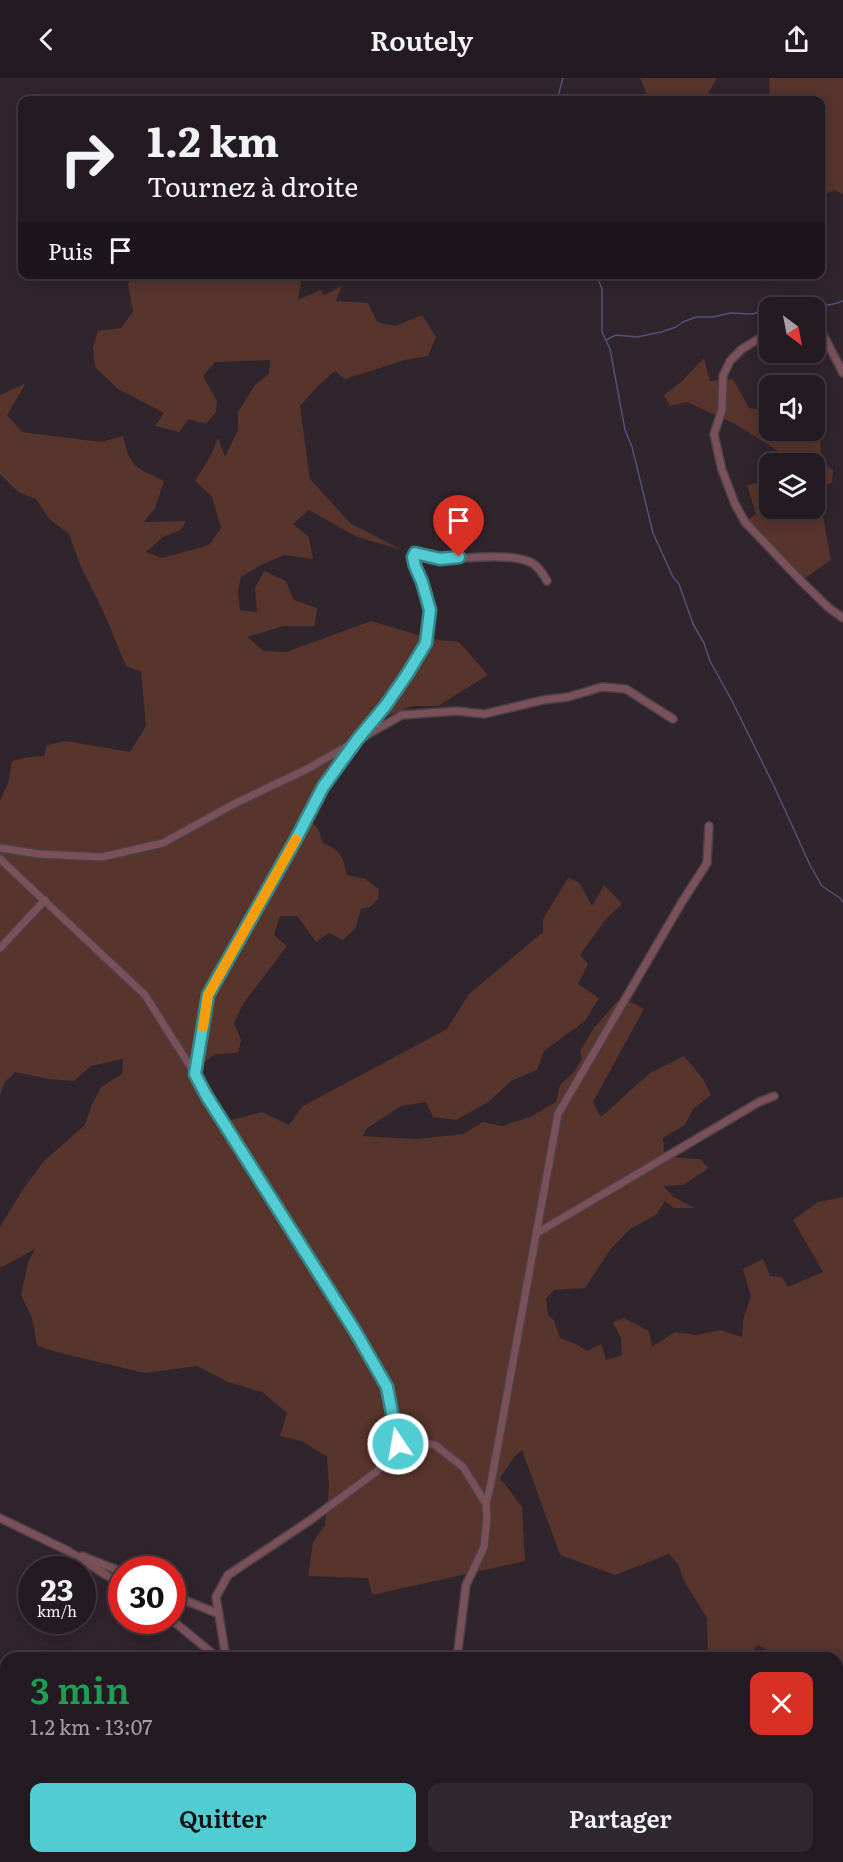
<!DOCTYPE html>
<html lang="fr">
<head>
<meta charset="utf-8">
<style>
  :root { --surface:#241b22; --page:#30282f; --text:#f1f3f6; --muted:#a3a1a5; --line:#413940; --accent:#51ccd2 }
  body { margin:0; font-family:Literata,serif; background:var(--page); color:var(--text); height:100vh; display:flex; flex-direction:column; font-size:22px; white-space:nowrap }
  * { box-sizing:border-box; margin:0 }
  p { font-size:20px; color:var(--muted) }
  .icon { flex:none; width:33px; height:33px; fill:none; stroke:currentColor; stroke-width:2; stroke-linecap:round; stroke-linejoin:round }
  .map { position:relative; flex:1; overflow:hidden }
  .side { position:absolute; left:0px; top:1574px; width:843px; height:212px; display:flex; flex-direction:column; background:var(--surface); border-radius:18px 18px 0 0; box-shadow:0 3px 15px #0003,0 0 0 2px var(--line) }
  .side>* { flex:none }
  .hud { position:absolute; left:18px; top:18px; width:807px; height:183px; border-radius:12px; box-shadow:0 3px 15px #0003,0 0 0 2px var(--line); background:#241b22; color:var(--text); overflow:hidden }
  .needle { width:39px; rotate:148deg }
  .buttons { position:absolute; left:759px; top:219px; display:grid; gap:12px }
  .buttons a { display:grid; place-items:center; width:66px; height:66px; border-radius:12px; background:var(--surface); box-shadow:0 3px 15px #0003,0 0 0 2px var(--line); font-size:30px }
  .speed { position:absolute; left:18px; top:1478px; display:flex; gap:12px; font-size:30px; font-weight:700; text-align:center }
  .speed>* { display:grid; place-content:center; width:78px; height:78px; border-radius:50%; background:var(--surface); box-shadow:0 3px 15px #0003,0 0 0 2px var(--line); line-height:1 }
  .speed small { font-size:15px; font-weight:400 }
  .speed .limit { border:9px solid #d22; background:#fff; color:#111 }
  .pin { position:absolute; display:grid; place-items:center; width:51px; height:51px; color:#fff; margin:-62px -26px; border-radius:50% 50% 50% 0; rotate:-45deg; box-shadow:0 0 6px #0007 }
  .pin .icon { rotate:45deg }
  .me { position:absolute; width:66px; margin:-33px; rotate:348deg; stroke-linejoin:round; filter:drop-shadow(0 0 4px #0008) }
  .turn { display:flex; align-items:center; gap:21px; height:126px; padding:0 30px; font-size:27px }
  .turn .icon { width:78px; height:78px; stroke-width:2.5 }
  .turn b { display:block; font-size:42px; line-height:51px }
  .then { display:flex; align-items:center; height:57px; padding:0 30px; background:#0003; gap:12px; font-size:22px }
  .round { display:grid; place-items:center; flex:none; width:63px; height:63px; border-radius:12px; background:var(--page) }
  .summary { display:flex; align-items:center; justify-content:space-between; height:102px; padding:0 30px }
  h1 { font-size:36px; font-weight:600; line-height:45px; color:#1e9e55 }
  .action { display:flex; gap:12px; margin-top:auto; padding:12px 30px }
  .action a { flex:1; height:69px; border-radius:12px; background:var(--accent); color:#111; font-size:24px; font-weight:600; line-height:69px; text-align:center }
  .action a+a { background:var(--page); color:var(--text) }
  header { display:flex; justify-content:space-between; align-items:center; height:78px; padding:0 30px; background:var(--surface); font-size:27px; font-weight:600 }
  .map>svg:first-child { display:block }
  .green { fill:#57342c }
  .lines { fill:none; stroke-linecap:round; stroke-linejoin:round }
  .stream { stroke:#51527b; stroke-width:1.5 }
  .river { stroke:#51527b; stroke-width:10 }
  .minor-casing { stroke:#4c4049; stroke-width:10 }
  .major-casing { stroke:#4c4049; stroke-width:11 }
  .minor { stroke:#7a5159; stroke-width:7 }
  .major { stroke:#c97689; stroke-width:8 }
  .rail-casing { stroke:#aaa0a7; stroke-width:4 }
  .rail { stroke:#261b23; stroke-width:1.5; stroke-dasharray:4.5; stroke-linecap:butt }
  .route-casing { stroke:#358588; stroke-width:15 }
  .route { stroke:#51ccd2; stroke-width:10 }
  .slow { stroke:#f59e0b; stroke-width:10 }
</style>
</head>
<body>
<header><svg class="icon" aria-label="back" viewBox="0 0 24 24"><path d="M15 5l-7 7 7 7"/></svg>Routely<svg class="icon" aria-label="share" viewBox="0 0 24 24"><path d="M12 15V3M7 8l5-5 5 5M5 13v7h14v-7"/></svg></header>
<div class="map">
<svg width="843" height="1784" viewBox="0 0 843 1784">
  <rect width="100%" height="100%" fill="#30242d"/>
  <!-- green -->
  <path class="green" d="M640,0H717L707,18L709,22H649Z
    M769,0H843V116L834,112L821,118L820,22H770Z
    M135,197H302L298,222L320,212L324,217L342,208L336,223L368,225L377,244L395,248L422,237L436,259L428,278L405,282L345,301L335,293L318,308L300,328L310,401L350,445L402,472L357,459L309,432L293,446L309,459L313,481L284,477L261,487L241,499L238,514L240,532L257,534L255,510L264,493L286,503L294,522L317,530L315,548H284L247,559L264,573L286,574L371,543L432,561L459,564L488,597L438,628H413L377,642L332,685L297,745H313L319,752L322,764C341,773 343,777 347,797L365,801L379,811L378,821L370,829L361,831L355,851L343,862L329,855L316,864L297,838H280L274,857L287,868L243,926L234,945L241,962L238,975L216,976L187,995L220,1045L262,1034L289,1047L303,1028L447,951L469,916L543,854V841L568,800L579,804L592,828L604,807L622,826L606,841L580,877L588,886L578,906L599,920L585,943L544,973L537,992L511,1003L487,1025L456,1042L433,1039L426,1024L401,1028L366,1051L363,1058L416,1061L463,1056L483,1044L502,1048L530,1039L556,1024L560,1007L573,995L582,981L580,973L594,950L621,919L644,931L593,1024L601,1039L650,995L684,978L703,1001L711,1017L693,1031L685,1047L663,1060L664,1074L679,1080L700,1081L709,1090L683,1107L663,1108L674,1119L694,1130H674L665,1123L657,1136L629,1152L610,1172L585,1210L554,1212L546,1221L548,1237L554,1242L560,1260L576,1266L587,1273L601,1266L606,1282L622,1277L621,1260L613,1244L624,1240L649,1253L652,1269L675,1254L697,1257L720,1252L742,1259L743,1242L751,1218L743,1191L763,1181L770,1198L782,1199L788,1209L823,1194L793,1142L818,1124L843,1119V1681L838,1685L837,1580L767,1579L772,1574L757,1567L750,1579H708L707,1540L684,1503L678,1486L669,1476L615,1497L560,1477L522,1372L514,1379L500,1400L522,1429L525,1483L372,1517L368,1500L308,1498L313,1464L325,1447L329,1409L327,1379L302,1363L280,1358L287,1335L262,1314L228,1304L197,1288L145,1295L60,1275L37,1268L32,1240L21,1217L28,1185L35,1171L0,1190V1149L25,1108L45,1082L85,1047L92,1026L101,1009L122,996L123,981L91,988L74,1003L48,1001L15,994L5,1004L0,1017V723L8,705L12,683L28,679L44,678L47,667L66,663L130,674L146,648L141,594L126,588L103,533L81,489L69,456L50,442L36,421L18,414L0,396V317L26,305L7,337L22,354L101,364L123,358C131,391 134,388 164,403L155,430L144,444L186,443L181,452L163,459L146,474L162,480L209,467L221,450L212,419L195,403L211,377L218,360L225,379L238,352V334L255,307L269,296L270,282L215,284L203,298L217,323L216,334L206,346L189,341L179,354L155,348L164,335L118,311L95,289L93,269L98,253L121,250L133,234L128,206Z
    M704,280L710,303L733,301L749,330L764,332L769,340L770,352L815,351L820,356L821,383L833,392L832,405L815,410L814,386L788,385L786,378L735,346L687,324L670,328L664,317L681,304Z
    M769,402L770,430H814L815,420L823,439L831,482L801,503L745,444L756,436L747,407Z
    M837,1750L843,1756V1784H592L588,1779H837Z
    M355,1779H429V1784H351Z
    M443,1779H547L584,1784H444Z"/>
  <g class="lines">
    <!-- stream -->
    <path class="stream" d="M557,22L563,0
      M596,196L602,211V254L610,271L625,352L632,369L653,455L673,499L679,506L693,546L704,565L710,583L731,621L774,708L810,787L822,808L840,820L843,824
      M790,230C808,224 826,231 843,223
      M606,262L616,257L637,259L661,254L676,249L683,244L696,239H713L730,235L753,236L762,233H770"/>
    <!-- river -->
    <path class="river" d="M0,1682L6,1690
      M112,1779L116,1784"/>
    <!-- minor casing -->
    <g class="minor-casing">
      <path id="minor" d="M814,239L843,295
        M770,254L742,271L730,283L723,298L722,332L714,356L722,392L735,426L745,444L801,503L829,530L843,540
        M0,770L39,776L102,779L163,765L234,726L307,691L402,637L457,633L484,636L543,622L568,619L602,609L626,611L673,641
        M0,781L145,917L195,996
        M0,870L45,822
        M537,1155L759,1024L774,1018
        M398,1366L412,1363L435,1367L463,1389L486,1426
        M0,1440L68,1473L122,1507
        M82,1478L122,1494
        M172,1517L219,1536
        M172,1542L218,1580
        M226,1580L216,1519L228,1497L309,1443L376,1394L398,1366L387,1309L355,1253L206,1017L195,996L208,917L296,761L323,709L357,662L386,627L408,595L426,565L430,533L422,504L415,488L413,479L415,475C424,477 434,481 443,481C466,481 512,474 532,485C539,489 543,496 547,503
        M457,1580L466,1507L484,1469L487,1440L486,1426L491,1405L558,1036L682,824L707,785L709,748
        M0,1705L6,1711
        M69,1779L71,1784
        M588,1779L592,1784
        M433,1784V1779"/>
    </g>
    <!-- major casing -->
    <g class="major-casing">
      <path id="major" d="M837,1758L843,1756
        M342,1784L347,1779"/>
    </g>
    <!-- minor -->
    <use href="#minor" class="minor"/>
    <!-- major -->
    <use href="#major" class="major"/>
    <!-- rail casing -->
    <g class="rail-casing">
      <path id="rail" d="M0,1715L6,1721
        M47,1779L48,1784"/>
    </g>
    <!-- rail -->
    <use href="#rail" class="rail"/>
  </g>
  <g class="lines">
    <!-- route casing -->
    <g class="route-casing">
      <path id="route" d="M398,1366L387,1309L355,1253L206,1017L195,996L208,917L296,761L323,709L357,662L386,627L408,595L426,565L430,532L422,504L415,488L413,479L415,475L440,481L459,479"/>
    </g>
    <!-- route -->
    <use href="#route" class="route"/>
    <!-- slow -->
    <path class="slow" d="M203,949L208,917L296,761"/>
  </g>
</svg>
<div class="buttons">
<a><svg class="needle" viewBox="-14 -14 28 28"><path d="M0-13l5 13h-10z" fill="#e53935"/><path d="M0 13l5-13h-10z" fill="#a3a1a5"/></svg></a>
<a><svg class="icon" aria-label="sound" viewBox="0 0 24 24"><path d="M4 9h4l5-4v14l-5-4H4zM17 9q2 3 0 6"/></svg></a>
<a><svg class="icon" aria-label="layers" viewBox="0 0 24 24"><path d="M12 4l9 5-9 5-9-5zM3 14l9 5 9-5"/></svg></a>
</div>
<div class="speed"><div>23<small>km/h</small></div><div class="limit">30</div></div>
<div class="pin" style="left:459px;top:479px;background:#d93025"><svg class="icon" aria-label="arrive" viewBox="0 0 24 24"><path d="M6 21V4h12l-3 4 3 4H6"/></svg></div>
<svg class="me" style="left:398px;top:1366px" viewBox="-20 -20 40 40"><circle r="17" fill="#51ccd2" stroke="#fff" stroke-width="3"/><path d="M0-11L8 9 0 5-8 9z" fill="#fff"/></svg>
<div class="hud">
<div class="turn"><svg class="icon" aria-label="right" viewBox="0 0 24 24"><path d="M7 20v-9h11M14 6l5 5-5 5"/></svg><div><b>1.2 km</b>Tournez à droite</div></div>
<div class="then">Puis<svg class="icon" aria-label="arrive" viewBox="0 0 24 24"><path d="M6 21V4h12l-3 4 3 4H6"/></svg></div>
</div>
<section class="side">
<div class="summary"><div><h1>3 min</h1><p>1.2 km · 13:07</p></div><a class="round" style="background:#d93025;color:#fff"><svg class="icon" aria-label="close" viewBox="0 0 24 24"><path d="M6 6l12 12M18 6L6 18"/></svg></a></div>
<div class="action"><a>Quitter</a><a>Partager</a></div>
</section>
</div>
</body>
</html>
